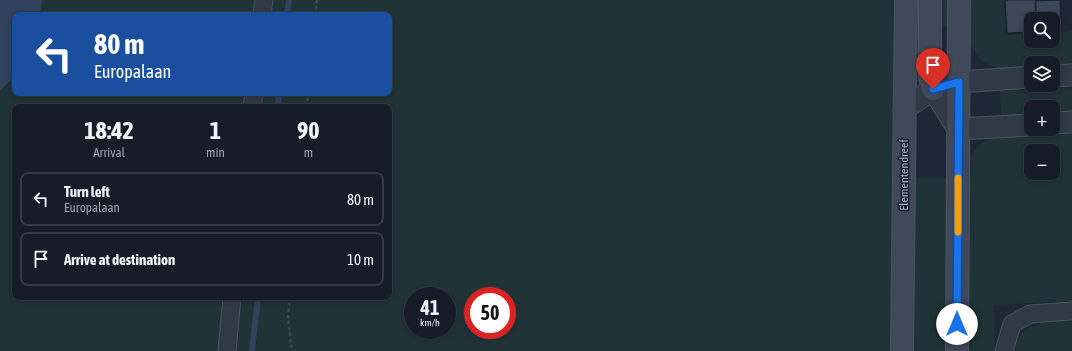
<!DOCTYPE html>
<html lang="en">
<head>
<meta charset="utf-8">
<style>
  :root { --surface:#161d28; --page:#232a34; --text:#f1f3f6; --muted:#9ea2a8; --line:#353b45 }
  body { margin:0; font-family:"Asap Condensed",sans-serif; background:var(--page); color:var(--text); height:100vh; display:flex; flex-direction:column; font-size:15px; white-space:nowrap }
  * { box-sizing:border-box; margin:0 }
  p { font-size:13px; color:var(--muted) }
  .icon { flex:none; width:22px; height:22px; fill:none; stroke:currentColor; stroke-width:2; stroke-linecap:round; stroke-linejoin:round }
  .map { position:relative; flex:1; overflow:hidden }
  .drawer { position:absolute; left:12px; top:104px; width:380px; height:196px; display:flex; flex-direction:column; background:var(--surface); border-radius:8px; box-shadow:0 2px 6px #0003,0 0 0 1px var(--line) }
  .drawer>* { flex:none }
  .guide { position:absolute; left:12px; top:12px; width:380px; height:84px; border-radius:8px; box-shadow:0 2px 6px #0003,0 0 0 1px var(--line); background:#1a4fa0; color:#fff; overflow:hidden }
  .fabs { position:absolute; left:1024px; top:12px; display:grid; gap:8px }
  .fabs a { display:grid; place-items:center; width:36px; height:36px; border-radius:8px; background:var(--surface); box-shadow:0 2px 6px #0003,0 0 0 1px var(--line); font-size:20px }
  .speed { position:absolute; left:404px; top:287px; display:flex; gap:8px; font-size:20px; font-weight:700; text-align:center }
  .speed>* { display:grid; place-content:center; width:52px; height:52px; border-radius:50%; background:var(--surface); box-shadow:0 2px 6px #0003,0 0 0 1px var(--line); line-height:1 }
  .speed small { font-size:10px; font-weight:400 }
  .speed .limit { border:6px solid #d22; background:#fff; color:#111 }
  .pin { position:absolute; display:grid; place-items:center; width:34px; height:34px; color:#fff; margin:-41px -17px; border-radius:50% 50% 50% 0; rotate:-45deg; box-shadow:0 0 4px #0007 }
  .pin .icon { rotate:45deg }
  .me { position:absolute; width:44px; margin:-22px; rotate:0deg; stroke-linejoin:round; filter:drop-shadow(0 0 3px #0008) }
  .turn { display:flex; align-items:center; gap:14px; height:84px; padding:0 16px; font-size:18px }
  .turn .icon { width:52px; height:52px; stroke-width:2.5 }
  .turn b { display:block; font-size:28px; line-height:34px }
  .eta { display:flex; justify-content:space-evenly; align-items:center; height:68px; text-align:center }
  .eta b { font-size:24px; font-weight:700; line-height:28px }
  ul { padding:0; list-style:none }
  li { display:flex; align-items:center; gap:12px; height:54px; margin:0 8px 6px; padding:0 8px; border:2px solid var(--line); border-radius:8px }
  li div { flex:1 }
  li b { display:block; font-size:15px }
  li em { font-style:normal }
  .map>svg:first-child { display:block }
  .green { fill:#203337; fill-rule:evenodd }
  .water { fill:#31425e }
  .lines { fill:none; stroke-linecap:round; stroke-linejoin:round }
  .stream { stroke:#31425e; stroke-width:6 }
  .building { fill:#3c4759; stroke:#1a212d }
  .minor-casing { stroke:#4c5462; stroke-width:19 }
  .tertiary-casing { stroke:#4c5462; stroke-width:23 }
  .secondary-casing { stroke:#4c5462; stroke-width:24 }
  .path { stroke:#3b4f51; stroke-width:2.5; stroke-dasharray:3 3; stroke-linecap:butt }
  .minor { stroke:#323946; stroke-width:17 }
  .tertiary { stroke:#323946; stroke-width:21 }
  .secondary { stroke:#404859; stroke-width:22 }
  .route-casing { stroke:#114b97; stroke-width:10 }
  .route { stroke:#1a73e8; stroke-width:7 }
  .slow { stroke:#f59e0b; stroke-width:7 }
  .labels { text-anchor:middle; stroke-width:3; stroke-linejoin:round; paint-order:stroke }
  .street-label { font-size:12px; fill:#abb4c4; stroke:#181f2b }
</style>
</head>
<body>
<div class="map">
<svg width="1072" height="351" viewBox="0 0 1072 351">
  <rect width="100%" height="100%" fill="#1e2736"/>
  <!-- green -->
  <path class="green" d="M42,0H895L892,351H0V91L15,75V93H389V15H40ZM15,107H389V297H15ZM413,296H447V330H413ZM473,296H507V330H473Z
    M933,0H950L949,27H933Z
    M969,0H1004L1006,35L1031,34V41H1053V33L1072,31V67L1053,68V63H1031V69L1002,70L987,64L980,59L970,44Z
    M1072,88V114L1053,117V107H1031V119H1001L1000,91Z
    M1072,132V301L994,305V351H967L969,163C972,154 976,146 985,141C1001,133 1052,134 1072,132ZM1031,151H1053V173H1031Z
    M914,178H948L946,351H913Z
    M1072,321V351H1015C1019,320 1048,323 1072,321Z"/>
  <!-- water -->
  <path class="water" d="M0,0H42L40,15H15V75L0,91Z"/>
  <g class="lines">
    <!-- stream -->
    <path class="stream" d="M287,15L289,0
      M278,107L279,93
      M252,351L258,297"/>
  </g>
  <!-- building -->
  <path class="building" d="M1005,0H1036V19H1031V32L1007,33Z
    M1060,0L1061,31H1053V19H1036L1035,1Z"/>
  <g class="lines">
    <!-- minor casing -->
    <g class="minor-casing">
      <path id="minor" d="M262,15L264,0
        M252,107L254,93
        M227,351L232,297
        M1004,351L1012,324L1030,314L1072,311"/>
    </g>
    <!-- tertiary casing -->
    <g class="tertiary-casing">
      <path id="tertiary" d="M1053,76L1072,75
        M933,89L958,129L1031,125
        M904,109L933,89L959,82L1031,77
        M1053,123L1072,122"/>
    </g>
    <!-- secondary casing -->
    <g class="secondary-casing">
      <path id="secondary" d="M930,0V77L933,89
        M902,351L906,0
        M957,351L959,0"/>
    </g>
    <!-- path -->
    <path class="path" d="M315,15L317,0
      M307,107L308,93
      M290,297L288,318L292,351"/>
    <!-- minor -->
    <use href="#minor" class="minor"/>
    <!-- tertiary -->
    <use href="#tertiary" class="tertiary"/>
    <!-- secondary -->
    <use href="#secondary" class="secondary"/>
  </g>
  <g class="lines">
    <!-- route casing -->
    <g class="route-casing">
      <path id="route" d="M933,89L959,82L957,324"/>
    </g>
    <!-- route -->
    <use href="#route" class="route"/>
    <!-- slow -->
    <path class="slow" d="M958,232V178"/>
  </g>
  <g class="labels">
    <!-- street labels -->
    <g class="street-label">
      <text transform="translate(904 175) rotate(-90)" y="4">Elementendreef</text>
    </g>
  </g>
</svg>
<div class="fabs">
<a><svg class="icon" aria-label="search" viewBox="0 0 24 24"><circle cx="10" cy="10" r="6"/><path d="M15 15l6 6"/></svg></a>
<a><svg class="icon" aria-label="layers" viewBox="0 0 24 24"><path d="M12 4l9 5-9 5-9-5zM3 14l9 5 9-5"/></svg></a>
<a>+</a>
<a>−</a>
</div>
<div class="speed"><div>41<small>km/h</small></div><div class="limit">50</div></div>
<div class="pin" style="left:933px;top:89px;background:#d93025"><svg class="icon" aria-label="arrive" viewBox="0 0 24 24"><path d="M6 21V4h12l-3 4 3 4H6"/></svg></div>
<svg class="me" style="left:957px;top:324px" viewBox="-20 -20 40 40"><circle r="19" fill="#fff"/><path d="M0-13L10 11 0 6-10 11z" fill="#1a73e8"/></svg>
<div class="guide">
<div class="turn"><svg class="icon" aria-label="left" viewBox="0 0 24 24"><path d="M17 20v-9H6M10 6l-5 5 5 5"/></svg><div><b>80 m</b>Europalaan</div></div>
</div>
<section class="drawer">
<div class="eta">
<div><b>18:42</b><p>Arrival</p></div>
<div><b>1</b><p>min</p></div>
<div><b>90</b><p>m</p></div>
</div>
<ul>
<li><svg class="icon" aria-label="left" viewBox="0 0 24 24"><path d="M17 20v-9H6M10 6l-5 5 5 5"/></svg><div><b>Turn left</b><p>Europalaan</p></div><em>80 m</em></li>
<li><svg class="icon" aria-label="arrive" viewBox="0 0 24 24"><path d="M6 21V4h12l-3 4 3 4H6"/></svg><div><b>Arrive at destination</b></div><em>10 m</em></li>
</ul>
</section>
</div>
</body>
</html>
